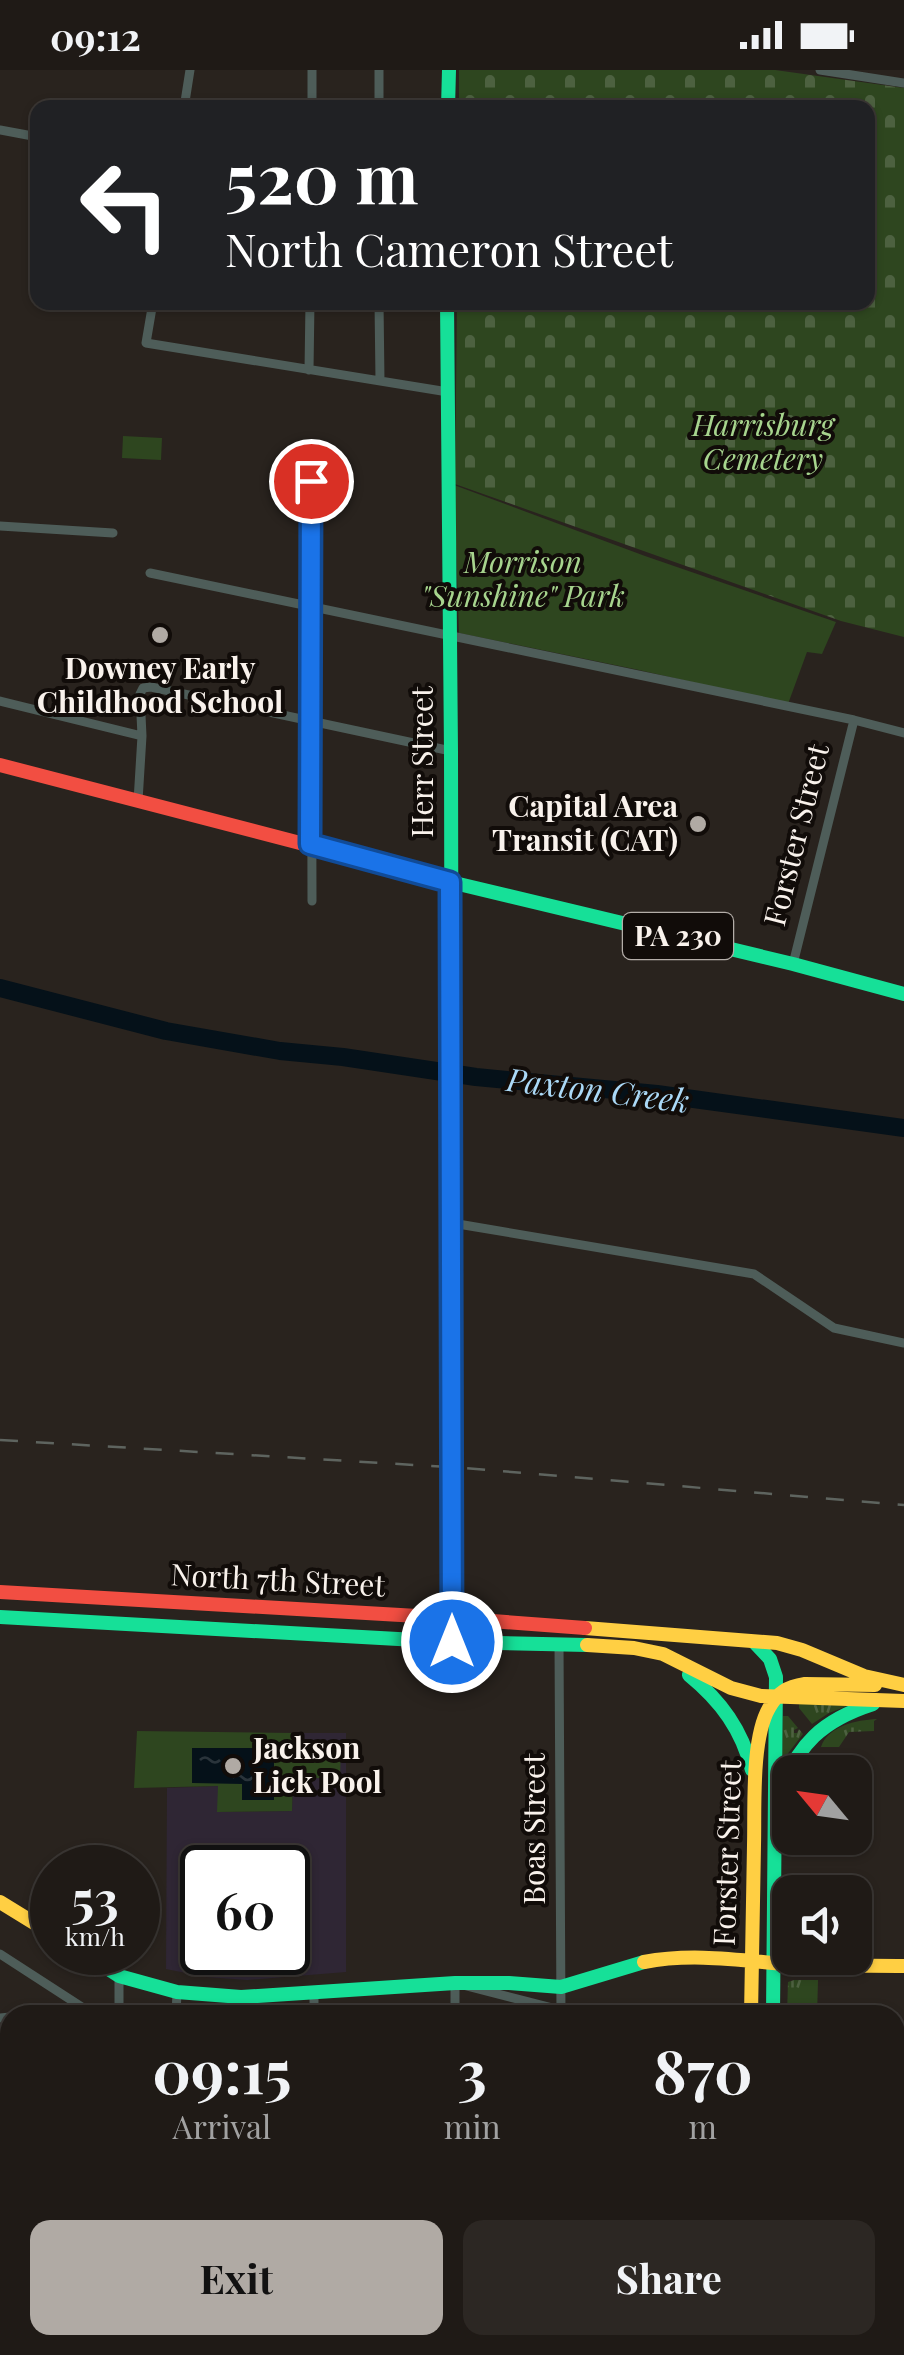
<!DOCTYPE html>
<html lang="en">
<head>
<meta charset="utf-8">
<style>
  :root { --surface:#1f1a16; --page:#2c2723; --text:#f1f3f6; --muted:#a1a1a1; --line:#3c3835; --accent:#b0aaa4 }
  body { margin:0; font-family:"Playfair Display",serif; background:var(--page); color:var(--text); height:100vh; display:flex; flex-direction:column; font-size:38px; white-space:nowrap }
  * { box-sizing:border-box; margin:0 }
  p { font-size:32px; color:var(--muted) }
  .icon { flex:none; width:55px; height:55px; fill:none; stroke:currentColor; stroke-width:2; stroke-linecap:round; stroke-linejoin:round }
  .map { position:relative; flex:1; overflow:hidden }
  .details { position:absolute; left:0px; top:1935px; width:905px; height:350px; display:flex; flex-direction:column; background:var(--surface); border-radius:30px 30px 0 0; box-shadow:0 2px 8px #0004,0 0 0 2px var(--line) }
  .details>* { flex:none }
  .guide { position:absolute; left:30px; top:30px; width:845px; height:210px; border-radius:20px; box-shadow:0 2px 8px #0004,0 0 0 2px var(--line); background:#202124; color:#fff; overflow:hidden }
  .needle { width:65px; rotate:299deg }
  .controls { position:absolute; left:772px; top:1685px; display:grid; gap:20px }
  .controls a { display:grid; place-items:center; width:100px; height:100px; border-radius:20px; background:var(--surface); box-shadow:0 2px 8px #0004,0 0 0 2px var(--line); font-size:50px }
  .speed { position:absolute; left:30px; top:1775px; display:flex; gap:20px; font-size:50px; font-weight:700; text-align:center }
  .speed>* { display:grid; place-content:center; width:130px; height:130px; border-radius:50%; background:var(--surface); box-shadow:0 2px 8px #0004,0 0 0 2px var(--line); line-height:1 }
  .speed small { font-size:25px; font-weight:400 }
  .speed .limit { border:5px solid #111; border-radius:15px; background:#fff; color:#111 }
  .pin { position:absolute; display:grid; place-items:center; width:85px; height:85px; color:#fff; margin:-42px; border:5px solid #fff; border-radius:50%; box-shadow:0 2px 10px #0007 }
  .me { position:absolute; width:110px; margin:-55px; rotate:0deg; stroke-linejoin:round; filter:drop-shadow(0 0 8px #0008) }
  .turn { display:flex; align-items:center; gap:35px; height:210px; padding:0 30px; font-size:45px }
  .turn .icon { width:130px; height:130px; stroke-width:2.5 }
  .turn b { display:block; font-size:70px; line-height:85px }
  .eta { display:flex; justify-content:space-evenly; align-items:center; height:170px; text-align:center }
  .eta b { font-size:60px; font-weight:700; line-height:70px }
  .cta { display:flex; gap:20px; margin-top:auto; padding:20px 30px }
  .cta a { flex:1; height:115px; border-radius:20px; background:var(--accent); color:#111; font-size:40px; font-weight:700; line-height:115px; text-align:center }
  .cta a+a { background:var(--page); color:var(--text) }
  .status { display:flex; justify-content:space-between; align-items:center; height:70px; padding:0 50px; background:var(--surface); direction:ltr }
  .status svg { height:28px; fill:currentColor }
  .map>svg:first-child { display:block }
  .education { fill:#2f2634; fill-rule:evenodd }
  .grass { fill:url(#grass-tufts) }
  .cemetery { fill:url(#cemetery-stones) }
  .park { fill:#2e461f }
  .water { fill:url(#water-ripples) }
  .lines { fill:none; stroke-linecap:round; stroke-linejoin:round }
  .river { stroke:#051119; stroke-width:18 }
  .street { stroke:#4e5d59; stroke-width:9 }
  .fast { stroke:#16e098; stroke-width:14 }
  .slow { stroke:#ffcf43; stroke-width:14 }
  .jam { stroke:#f24e42; stroke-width:14 }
  .rail { stroke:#5e645f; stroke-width:2.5; stroke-dasharray:18 18; stroke-linecap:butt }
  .route-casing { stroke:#114b97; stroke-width:25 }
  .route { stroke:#1a73e8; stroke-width:18 }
  .poi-dot { fill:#b0aaa4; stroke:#110c09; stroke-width:4 }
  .labels { text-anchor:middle; stroke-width:8; stroke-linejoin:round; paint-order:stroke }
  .shield { fill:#110c09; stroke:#b3ada8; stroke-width:2.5 }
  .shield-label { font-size:28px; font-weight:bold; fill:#f9f2ec }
  .park-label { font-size:30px; font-style:italic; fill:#a7d58e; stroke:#110c09 }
  .poi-label { font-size:30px; font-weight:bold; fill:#f9f2ec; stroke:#110c09 }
  .street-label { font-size:30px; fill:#f9f2ec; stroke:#110c09 }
  .water-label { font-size:32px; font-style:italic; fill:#abd9f7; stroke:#110c09 }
</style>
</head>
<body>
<div class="status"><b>09:12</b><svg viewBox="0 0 49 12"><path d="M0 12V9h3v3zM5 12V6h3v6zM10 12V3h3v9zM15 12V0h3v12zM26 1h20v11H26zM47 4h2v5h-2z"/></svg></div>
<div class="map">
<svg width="904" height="2285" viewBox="0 0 904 2285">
  <defs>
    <pattern id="grass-tufts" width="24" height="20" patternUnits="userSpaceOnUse" patternTransform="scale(2.5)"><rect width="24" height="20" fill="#2e461f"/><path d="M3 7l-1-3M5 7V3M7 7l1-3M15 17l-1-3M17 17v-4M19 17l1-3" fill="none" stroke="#4d6140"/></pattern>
    <pattern id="cemetery-stones" width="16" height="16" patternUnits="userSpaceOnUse" patternTransform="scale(2.5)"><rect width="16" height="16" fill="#2e461f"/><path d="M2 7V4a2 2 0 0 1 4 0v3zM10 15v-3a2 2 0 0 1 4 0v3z" fill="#4d6140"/></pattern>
    <pattern id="water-ripples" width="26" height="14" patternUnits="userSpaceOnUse" patternTransform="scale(2.5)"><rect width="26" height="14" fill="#051119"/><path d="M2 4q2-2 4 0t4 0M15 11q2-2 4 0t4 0" fill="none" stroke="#2a343b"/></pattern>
  </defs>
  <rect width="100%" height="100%" fill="#29231e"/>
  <!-- education -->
  <path class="education" d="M294,1663H346V1902L247,1910L206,1907L166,1899L167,1718L218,1716V1742L292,1741ZM202,1798H288V1882H202Z"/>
  <!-- grass -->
  <path class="grass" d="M799,1633L847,1636L829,1643L812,1654L799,1638Z
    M783,1646H788L798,1658L794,1660V1663H797L799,1659L803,1664L782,1691Z
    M877,1649L874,1651V1661L849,1662L839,1677H821C828,1656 856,1650 877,1649Z
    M794,1910H818L817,1945H787L788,1912Z"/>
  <!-- cemetery -->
  <path class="cemetery" d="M459,0H775L904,18V567L841,551L455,414L457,233L868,232V38L459,37Z"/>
  <!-- park -->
  <path class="park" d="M123,366L162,368L161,390L122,388Z
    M454,415L645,486L836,552L822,584L807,582L788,634L639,600L459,563Z
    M137,1661L294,1663V1673L341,1675L340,1709L293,1707L292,1741L217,1742L218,1716L134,1718Z"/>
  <!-- water -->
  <path class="water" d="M192,1678H274V1730H242V1714L192,1713Z"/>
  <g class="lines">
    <!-- river -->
    <path class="river" d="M0,918L166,961L280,981L343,987L476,1007L657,1024L904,1058"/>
    <!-- street -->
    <path class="street" d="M820,0L904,13
      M184,38L190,0
      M312,38V0
      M379,38V0
      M0,60L38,67
      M153,232L146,273L448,322
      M283,232L310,237
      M379,232L380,311
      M309,300L310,232
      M311,411L312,831
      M0,456L113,463
      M150,503L854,650L904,663
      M0,631L142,666
      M138,731L142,666L140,624L143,618L151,617L451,681
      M793,894L854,650
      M452,1153L754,1204L834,1258L904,1273
      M559,1573L561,1945
      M0,1884L88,1941
      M119,1943V1906
      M29,1945L119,1940
      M176,1945L177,1922
      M314,1945V1923
      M455,1945V1913L580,1945
      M0,1948L10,1947
      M0,2029H10
      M0,2096H10
      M0,2162H10
      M0,2236H10
      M122,2275V2285
      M178,2275V2285
      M336,2285L337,2275
      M454,2285V2275
      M561,2285V2275"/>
    <!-- fast -->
    <path class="fast" d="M448,38L449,0
      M447,232L451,681L452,1203
      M442,810L793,894L904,924
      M0,1547L452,1572L587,1575
      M754,1572L770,1589L776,1607L773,1945
      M689,1605C721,1631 742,1660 752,1700
      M780,1724C797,1674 823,1650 873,1634
      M82,1882L119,1906L177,1922L241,1927L455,1913H509L561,1917L644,1892
      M745,2275V2285"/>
    <!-- slow -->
    <path class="slow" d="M585,1558L777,1573L802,1580L864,1606L904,1615
      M587,1575L634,1578L663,1584L731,1618L761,1626L904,1631
      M0,1832L52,1864
      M644,1892C691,1883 738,1890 785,1894C825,1897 865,1895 904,1896
      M751,1945C752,1888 753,1832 754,1775C755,1739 751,1669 769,1638C778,1622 787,1617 805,1614L875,1615"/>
    <!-- jam -->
    <path class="jam" d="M0,695L442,810
      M452,1203V1572
      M0,1522L452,1548L585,1558
      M767,2275V2285"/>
    <!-- rail -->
    <path class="rail" d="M0,1370L464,1398L904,1435"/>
  </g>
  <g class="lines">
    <!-- route casing -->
    <g class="route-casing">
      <path id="route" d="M311,411L310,774L450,812L452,1572"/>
    </g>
    <!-- route -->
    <use href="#route" class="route"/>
  </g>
  <!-- markers -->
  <g class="poi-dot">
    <circle cx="160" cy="565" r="10"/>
    <circle cx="698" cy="754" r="10"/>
    <circle cx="233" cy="1696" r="10"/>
  </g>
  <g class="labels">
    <!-- shield labels -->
    <rect class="shield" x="623" y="843" width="110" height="46" rx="8"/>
    <g class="shield-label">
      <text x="678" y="876">PA 230</text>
    </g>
    <!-- park labels -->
    <g class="park-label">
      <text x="763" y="366">Harrisburg<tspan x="763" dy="34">Cemetery</tspan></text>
      <text x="523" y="503">Morrison<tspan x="523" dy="34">"Sunshine" Park</tspan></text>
    </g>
    <!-- poi labels -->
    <g class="poi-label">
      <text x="160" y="609">Downey Early<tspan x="160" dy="34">Childhood School</tspan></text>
      <text x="678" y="747" text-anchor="end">Capital Area<tspan x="678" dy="34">Transit (CAT)</tspan></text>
      <text x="253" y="1689" text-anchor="start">Jackson<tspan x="253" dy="34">Lick Pool</tspan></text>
    </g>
    <!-- street labels -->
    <g class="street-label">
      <text transform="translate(423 692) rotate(-90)" y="10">Herr Street</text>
      <text transform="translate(797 765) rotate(-76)" y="10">Forster Street</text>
      <text transform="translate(278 1511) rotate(3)" y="10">North 7th Street</text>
      <text transform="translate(535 1759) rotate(-90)" y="10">Boas Street</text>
      <text transform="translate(728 1783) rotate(-88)" y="10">Forster Street</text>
    </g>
    <!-- water labels -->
    <g class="water-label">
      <text transform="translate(598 1021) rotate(7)" y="11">Paxton Creek</text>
    </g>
  </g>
</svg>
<div class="controls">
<a><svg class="needle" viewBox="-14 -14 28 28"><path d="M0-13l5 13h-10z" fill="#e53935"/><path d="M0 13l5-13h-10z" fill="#a1a1a1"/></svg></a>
<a><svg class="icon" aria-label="sound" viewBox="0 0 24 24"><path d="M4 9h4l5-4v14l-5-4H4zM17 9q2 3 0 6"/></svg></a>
</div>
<div class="speed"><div>53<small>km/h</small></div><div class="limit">60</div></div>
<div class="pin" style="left:311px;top:411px;background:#d93025"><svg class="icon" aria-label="arrive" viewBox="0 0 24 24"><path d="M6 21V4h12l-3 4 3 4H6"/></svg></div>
<svg class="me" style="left:452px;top:1572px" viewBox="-20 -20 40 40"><circle r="17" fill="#1a73e8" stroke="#fff" stroke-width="3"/><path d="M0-11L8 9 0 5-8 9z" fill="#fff"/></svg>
<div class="guide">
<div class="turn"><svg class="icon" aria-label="left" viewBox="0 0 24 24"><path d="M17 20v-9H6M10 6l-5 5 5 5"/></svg><div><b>520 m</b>North Cameron Street</div></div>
</div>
<section class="details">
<div class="eta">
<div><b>09:15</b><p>Arrival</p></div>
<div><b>3</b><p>min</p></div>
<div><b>870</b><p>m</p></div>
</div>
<div class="cta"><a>Exit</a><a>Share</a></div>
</section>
</div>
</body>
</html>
